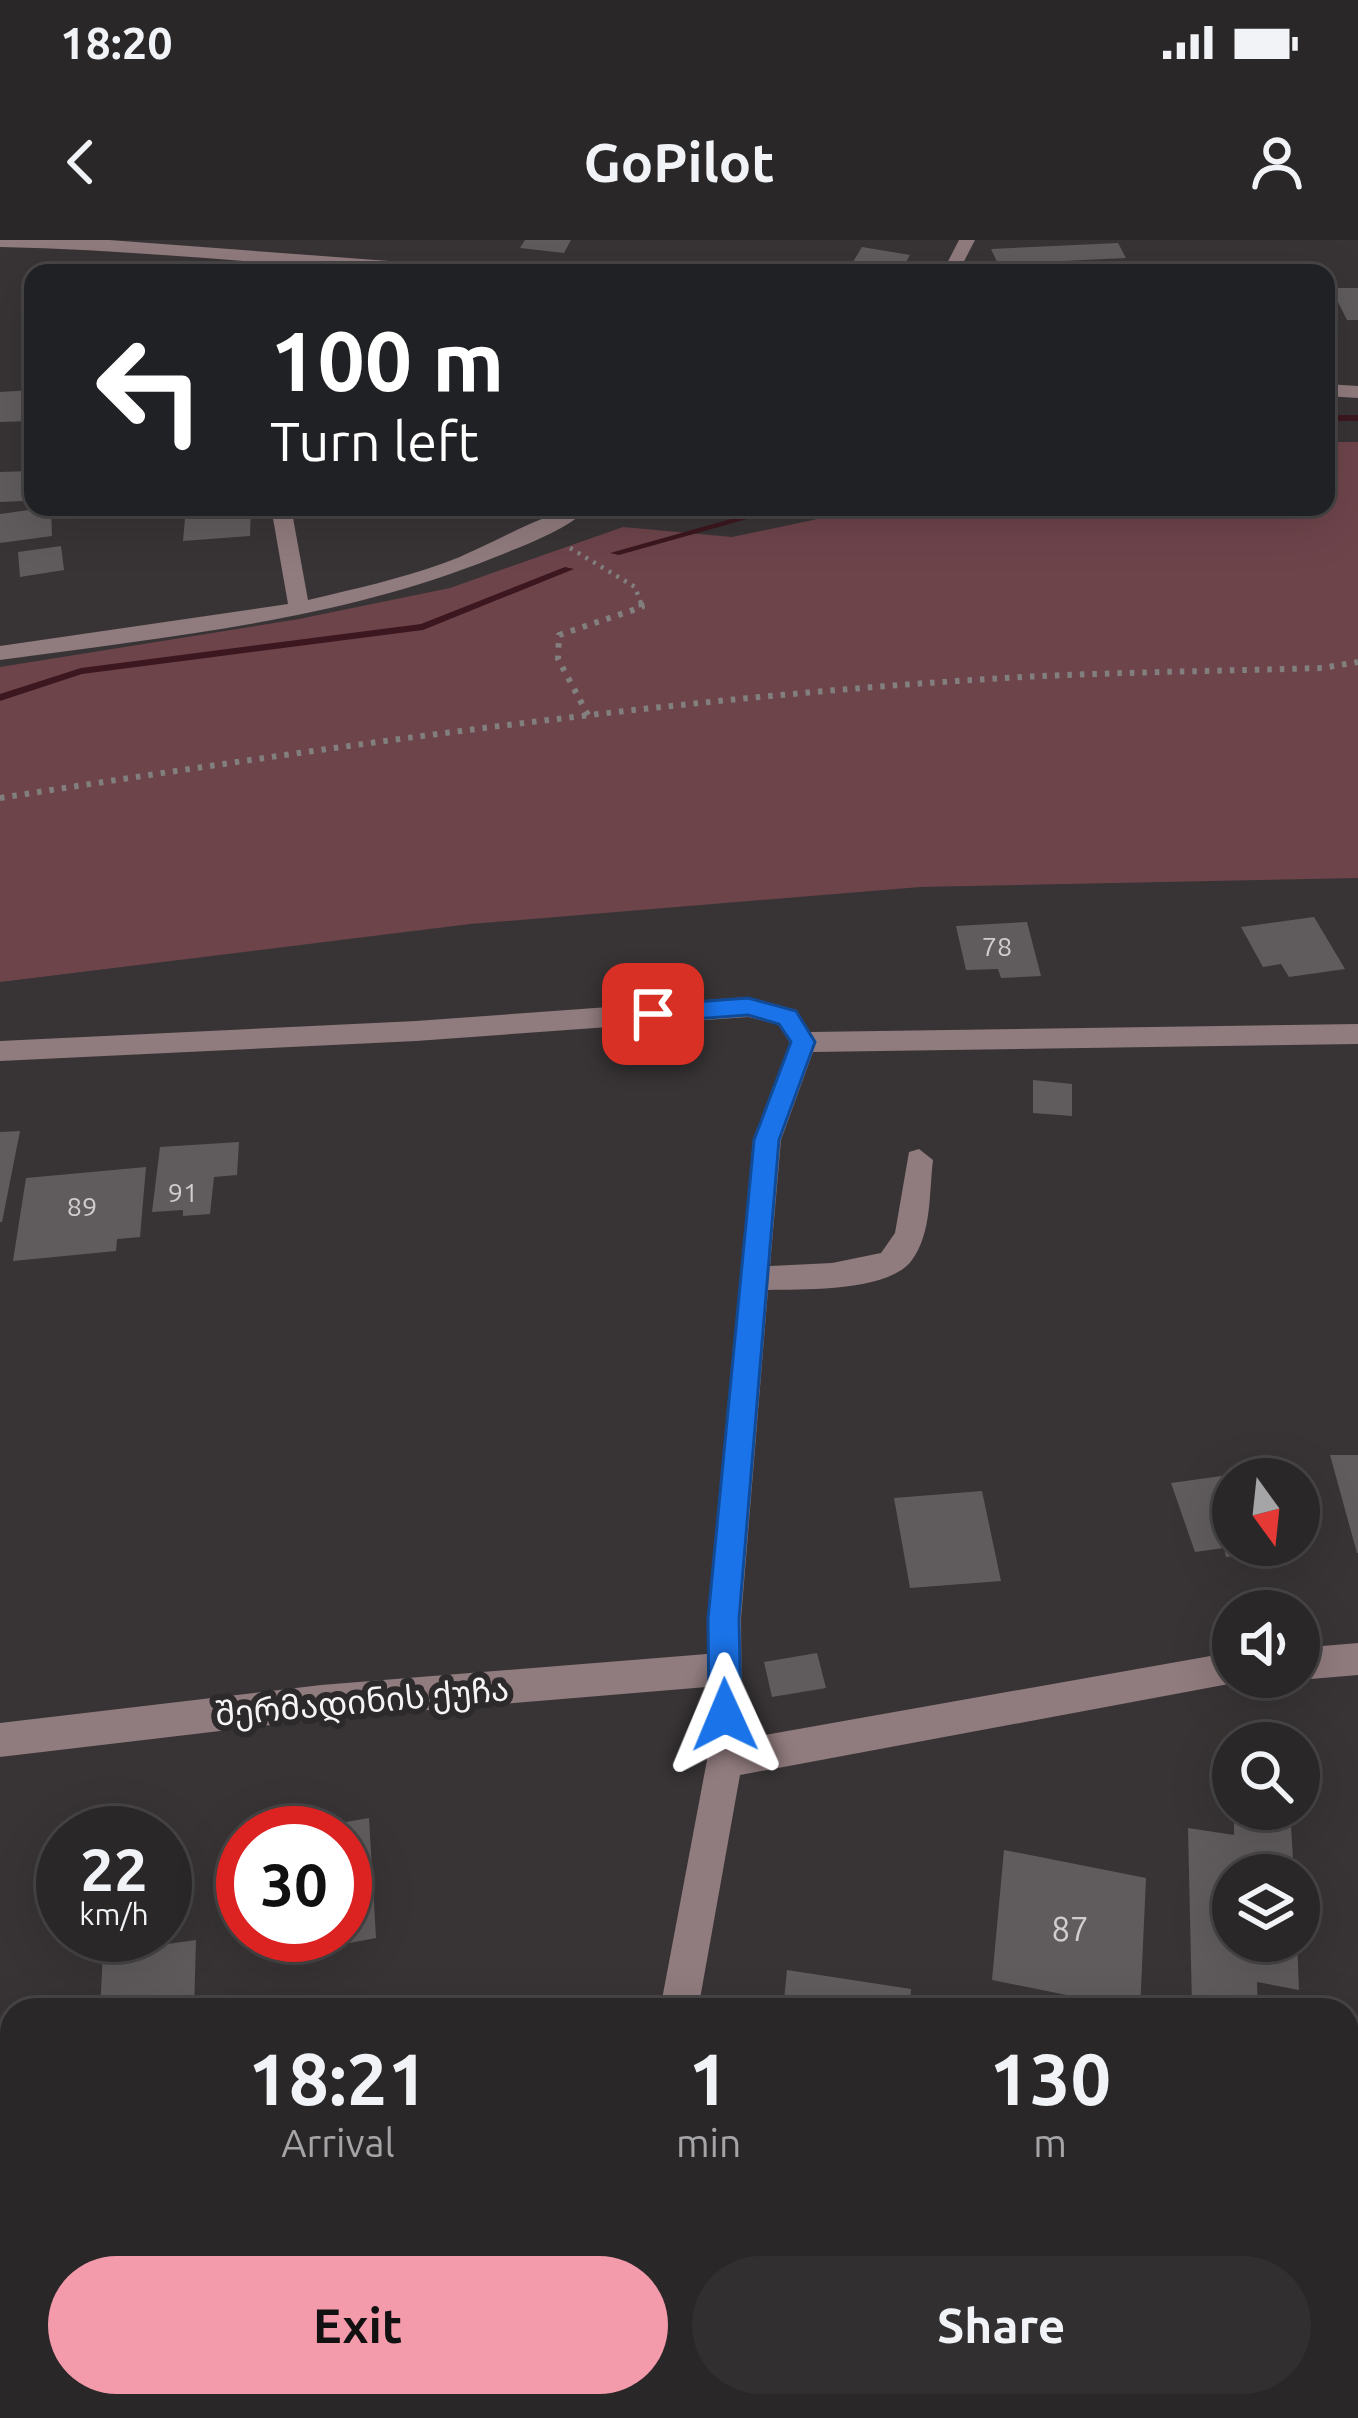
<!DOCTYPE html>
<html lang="en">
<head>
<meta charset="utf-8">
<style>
  :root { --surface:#2a2728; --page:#322f30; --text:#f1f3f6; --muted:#a5a5a8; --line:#464445; --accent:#f39aab }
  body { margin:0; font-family:Ubuntu,"Noto Sans Georgian",sans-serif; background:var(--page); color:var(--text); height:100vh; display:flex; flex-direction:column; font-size:45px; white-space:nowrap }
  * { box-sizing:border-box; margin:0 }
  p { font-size:39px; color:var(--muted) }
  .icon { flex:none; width:66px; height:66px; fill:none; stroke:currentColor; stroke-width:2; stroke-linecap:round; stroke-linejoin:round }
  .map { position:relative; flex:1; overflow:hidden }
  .side { position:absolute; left:0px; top:1758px; width:1359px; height:420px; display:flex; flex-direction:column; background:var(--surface); border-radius:36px 36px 0 0; box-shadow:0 12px 48px #0002,0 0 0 3px var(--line) }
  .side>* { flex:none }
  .top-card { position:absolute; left:24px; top:24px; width:1311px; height:252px; border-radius:24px; box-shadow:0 12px 48px #0002,0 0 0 3px var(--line); background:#202124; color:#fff; overflow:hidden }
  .needle { width:78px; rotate:165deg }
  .buttons { position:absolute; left:1212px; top:1218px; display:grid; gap:24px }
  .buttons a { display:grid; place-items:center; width:108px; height:108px; border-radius:50%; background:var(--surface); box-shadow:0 12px 48px #0002,0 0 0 3px var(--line); font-size:60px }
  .speed { position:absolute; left:36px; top:1566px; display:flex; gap:24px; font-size:60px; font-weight:700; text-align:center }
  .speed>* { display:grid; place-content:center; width:156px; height:156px; border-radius:50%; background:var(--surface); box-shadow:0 12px 48px #0002,0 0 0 3px var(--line); line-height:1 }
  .speed small { font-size:30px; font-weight:400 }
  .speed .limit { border:18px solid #d22; background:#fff; color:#111 }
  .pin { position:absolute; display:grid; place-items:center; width:102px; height:102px; color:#fff; margin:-51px; border-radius:24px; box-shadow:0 6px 18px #0006 }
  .me { position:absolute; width:132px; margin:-66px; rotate:359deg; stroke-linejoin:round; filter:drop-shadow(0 0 9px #0008) }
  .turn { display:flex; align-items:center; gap:42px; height:252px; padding:0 48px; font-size:54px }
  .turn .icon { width:156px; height:156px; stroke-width:2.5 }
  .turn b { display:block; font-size:84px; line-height:102px }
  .eta { display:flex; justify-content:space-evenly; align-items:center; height:204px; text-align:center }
  .eta b { font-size:72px; font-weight:700; line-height:84px }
  .cta { display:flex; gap:24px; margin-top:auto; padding:24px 48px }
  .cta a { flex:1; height:138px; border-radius:72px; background:var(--accent); color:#111; font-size:48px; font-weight:700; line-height:138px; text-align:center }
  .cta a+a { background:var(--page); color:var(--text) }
  .status { display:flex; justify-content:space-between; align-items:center; height:84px; padding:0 60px; background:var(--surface); direction:ltr }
  .status svg { height:33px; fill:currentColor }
  header { display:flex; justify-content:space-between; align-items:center; height:156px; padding:0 48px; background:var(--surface); font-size:54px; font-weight:700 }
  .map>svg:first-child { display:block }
  .green { fill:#6e444b }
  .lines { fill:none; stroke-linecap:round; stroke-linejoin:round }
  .stream { fill:#3c171f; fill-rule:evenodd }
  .building { fill:#605c5d }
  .path-far1 { stroke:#827f7f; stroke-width:4.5; stroke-dasharray:3 6; stroke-linecap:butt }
  .path { stroke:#827f7f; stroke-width:6; stroke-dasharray:4.5 8; stroke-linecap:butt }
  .minor { fill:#907b7e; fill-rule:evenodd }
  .route { fill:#1a73e8; stroke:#114b97; stroke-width:3 }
  .labels { text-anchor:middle; stroke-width:12; stroke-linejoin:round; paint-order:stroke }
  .number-label { font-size:27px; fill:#d0cece }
  .street-label { font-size:33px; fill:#f6f4f4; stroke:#2d2a2b }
  .near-number-label { font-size:33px; fill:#d0cece }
</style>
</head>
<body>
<div class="status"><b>18:20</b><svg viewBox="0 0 49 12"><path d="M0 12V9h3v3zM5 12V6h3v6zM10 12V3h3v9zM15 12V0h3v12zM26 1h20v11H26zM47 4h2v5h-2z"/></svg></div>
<header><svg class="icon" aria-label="back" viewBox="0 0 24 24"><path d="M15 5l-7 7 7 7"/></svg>GoPilot<svg class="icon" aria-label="person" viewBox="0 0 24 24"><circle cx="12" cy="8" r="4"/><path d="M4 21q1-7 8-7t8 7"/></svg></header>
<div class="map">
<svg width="1358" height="2178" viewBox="0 0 1358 2178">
  <rect width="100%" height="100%" fill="#383435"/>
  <!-- green -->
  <path class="green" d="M1326,202H1358V638L920,647L470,684L0,742V427L299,379L450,348L623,287L732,297L875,267H1326Z"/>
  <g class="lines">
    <!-- stream -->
    <path class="stream" d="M1326,175H1358V181H1326Z
      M774,267H790L619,315L610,313Z
      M565,327L574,329L423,390L82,434L0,461V454L81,428L421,384Z"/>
  </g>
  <!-- building -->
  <path class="building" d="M525,0H571L564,13L520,8Z
    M1118,3L1126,18L998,24L991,9Z
    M862,7L910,15L902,29L853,22Z
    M1331,48H1358V80H1347Z
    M33,150V181L0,182V152Z
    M31,231L24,261L0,262V232Z
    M51,267L52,296L0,303V274Z
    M186,267H251L250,296L183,301Z
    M61,306L64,330L20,337L18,312Z
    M1314,677L1345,729L1289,737L1281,724L1263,727L1241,687Z
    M1027,682L1041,736L1001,738L998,729L966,730L956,686Z
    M1033,840L1072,844V876L1033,873Z
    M20,891L2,982H0V892Z
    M239,902L237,935L214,937L210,974L183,976V970L152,972L160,907Z
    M146,927L140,997L117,999L116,1011L13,1021L26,938Z
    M1330,1215H1358V1313H1357Z
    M1257,1231L1260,1239H1233V1305L1293,1308L1226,1317L1224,1308L1195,1312L1171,1243Z
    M982,1251L1001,1341L910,1348L894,1258Z
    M817,1413L826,1448L772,1457L764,1422Z
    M1234,1569H1290L1294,1635H1233V1701H1297L1299,1750L1257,1742L1258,1770L1192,1766L1188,1588L1234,1595Z
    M369,1578L376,1698L286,1715L285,1695H345V1593L294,1591Z
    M1004,1610L1146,1638L1140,1770L992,1740Z
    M196,1700L194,1770H100L103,1713Z
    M787,1730L911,1749L910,1770H783Z
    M0,2119H12V2166H116L115,2178H0Z
    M148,2166H300L299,2178H146Z
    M418,2166H512L510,2178H416Z"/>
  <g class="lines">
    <!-- path-far1 -->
    <path class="path-far1" d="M570,308L635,347L642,366"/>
    <!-- path -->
    <path class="path" d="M588,475L558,419L559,395L642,367L641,363
      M0,558C339,505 679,456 1022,437C1122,432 1222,431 1322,428L1358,422"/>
    <!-- minor -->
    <path class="minor" d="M0,0H109L482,28L490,33C327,33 164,10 0,7Z
      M959,0H975L958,33H942Z
      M1326,144L1358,146V158L1326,156Z
      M271,267H291L308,360C354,349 400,339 444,323C487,308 550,267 590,267C565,291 525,305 493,318C337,381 166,397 0,420V406L288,364Z
      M748,757L796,770L810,792L1358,784V804L813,812L781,900L770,1026L832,1023L881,1013L895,993L909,912L919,909L933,920C929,952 932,993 912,1020C889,1052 804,1049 768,1050L741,1379L742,1499L1233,1412V1437H1247L1245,1441L740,1535L698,1770H660L707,1520V1447L321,1479L0,1517V1483L321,1445L707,1414L753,900L790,803L778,784L748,777L416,801L0,821V801L416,781Z
      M1358,1403V1435L1299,1440L1290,1437H1299V1408Z
      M585,2166H629L626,2178H582Z"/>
  </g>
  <!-- route -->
  <path class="route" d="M748,758L796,771L815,802L779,900L739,1379L741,1475L736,1486L725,1490L714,1486L709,1475L708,1379L754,900L791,802L779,784L748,775L653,782L641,774L653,765Z"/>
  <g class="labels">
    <!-- number labels -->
    <g class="number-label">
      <text x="997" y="716">78</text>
      <text x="183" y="962">91</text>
      <text x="82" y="976">89</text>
    </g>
    <!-- street labels -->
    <g class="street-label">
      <text transform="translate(362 1461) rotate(-5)" y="12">შერმადინის ქუჩა</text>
    </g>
    <!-- near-number labels -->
    <g class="near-number-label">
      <text x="1070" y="1701">87</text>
    </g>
  </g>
</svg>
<div class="buttons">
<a><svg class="needle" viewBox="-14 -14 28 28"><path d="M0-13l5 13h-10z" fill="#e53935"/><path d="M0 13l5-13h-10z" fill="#a5a5a8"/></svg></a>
<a><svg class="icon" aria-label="sound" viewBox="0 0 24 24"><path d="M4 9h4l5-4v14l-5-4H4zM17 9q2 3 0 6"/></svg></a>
<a><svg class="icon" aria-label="search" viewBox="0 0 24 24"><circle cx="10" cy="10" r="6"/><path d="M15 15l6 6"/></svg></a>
<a><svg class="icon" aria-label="layers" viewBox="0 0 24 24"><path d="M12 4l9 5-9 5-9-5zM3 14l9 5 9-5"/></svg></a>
</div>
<div class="speed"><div>22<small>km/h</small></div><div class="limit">30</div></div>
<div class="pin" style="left:653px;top:774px;background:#d93025"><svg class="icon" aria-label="arrive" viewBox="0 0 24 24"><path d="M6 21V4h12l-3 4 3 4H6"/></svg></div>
<svg class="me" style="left:725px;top:1475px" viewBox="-20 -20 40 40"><path d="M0-17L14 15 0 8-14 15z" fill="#1a73e8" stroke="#fff" stroke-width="4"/></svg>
<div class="top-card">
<div class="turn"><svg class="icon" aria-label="left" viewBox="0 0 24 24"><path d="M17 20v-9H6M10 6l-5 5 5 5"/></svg><div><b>100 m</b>Turn left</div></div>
</div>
<section class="side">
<div class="eta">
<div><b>18:21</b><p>Arrival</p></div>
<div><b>1</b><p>min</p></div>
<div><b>130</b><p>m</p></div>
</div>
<div class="cta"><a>Exit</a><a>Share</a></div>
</section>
</div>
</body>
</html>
